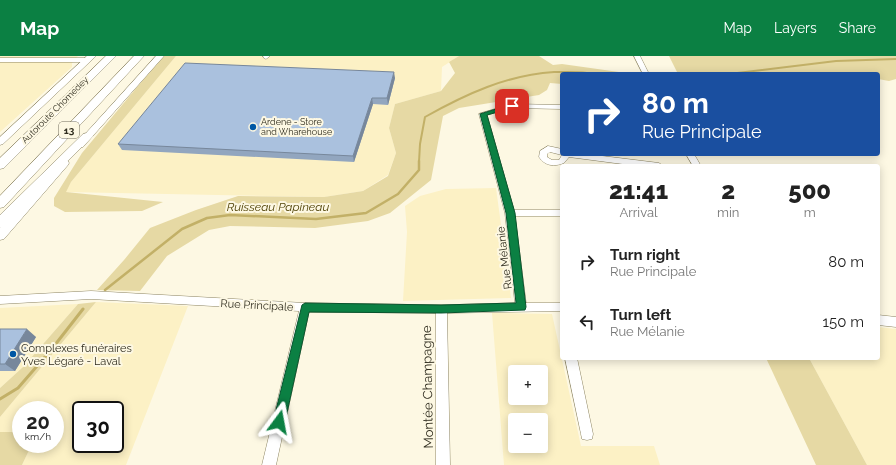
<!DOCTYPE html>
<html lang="en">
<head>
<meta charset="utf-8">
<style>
  :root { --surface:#fff; --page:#f2f2f2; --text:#222; --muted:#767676; --accent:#0b8043 }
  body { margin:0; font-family:Raleway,sans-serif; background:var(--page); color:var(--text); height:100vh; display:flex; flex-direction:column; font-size:15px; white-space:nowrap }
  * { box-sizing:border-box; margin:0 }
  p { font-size:13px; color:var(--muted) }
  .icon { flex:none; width:22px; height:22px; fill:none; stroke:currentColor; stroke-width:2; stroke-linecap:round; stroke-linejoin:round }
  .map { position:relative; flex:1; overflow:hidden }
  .panel { position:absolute; left:560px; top:108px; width:320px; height:196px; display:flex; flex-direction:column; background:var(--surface); border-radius:4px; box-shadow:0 2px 10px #0003 }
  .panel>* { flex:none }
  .hud { position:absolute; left:560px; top:16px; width:320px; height:84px; border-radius:4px; box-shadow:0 2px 10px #0003; background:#1a4fa0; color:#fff; overflow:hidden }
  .tools { position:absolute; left:508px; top:309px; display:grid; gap:8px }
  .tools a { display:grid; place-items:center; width:40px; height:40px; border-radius:4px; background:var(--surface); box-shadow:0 2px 10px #0003; font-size:20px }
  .speed { position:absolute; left:12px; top:345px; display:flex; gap:8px; font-size:20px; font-weight:700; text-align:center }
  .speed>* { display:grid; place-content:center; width:52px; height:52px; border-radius:50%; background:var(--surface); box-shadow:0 2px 10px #0003; line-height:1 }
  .speed small { font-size:10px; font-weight:400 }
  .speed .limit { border:2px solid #111; border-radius:6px; background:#fff; color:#111 }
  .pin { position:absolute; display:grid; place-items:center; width:34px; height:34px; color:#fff; margin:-17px; border-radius:8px; box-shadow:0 2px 6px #0006 }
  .me { position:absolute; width:44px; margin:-22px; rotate:13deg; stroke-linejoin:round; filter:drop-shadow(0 0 3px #0008) }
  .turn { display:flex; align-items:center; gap:14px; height:84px; padding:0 16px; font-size:18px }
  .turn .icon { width:52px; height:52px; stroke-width:2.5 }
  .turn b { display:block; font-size:28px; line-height:34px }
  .eta { display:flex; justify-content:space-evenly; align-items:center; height:68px; text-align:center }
  .eta b { font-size:24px; font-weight:800; line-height:28px }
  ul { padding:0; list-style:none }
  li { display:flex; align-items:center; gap:12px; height:60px; padding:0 16px }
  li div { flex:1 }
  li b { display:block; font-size:15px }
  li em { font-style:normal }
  header { display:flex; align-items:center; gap:24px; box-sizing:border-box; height:56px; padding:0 20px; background:var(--accent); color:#fff }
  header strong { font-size:19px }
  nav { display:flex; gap:22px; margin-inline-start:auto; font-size:14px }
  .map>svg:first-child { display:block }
  .built { fill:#fcf1c5; fill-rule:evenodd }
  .green { fill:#e6d9a4 }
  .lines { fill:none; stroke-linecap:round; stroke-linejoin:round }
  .stream-far2 { stroke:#c2b067; stroke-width:2 }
  .stream-far1 { stroke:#c2b067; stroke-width:2.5 }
  .stream { stroke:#c2b067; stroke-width:3 }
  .minor-casing { stroke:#8d8564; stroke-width:1 }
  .major-casing { stroke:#8d8564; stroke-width:1 }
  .highway-casing { stroke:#8d8564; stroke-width:1 }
  .minor { fill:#fff; fill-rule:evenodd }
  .major { fill:#fff; fill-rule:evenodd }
  .highway { fill:#fff; fill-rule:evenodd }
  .wall { fill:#92a6bf }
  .shaded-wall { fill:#77879b }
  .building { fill:#aac1de; stroke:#77879b }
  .route { fill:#0b8043; stroke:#07532c }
  .poi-dot { fill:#0057a4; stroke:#fdf8e3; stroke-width:1.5 }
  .labels { text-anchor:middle; stroke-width:4; stroke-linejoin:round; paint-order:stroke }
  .far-street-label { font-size:9px; fill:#302d1f; stroke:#fdf8e3 }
  .far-poi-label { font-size:9px; fill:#302d1f; stroke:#fdf8e3; text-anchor:start }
  .shield { fill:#fdf8e3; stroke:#6e6a5a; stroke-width:1 }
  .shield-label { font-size:10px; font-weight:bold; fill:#302d1f }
  .street-label { font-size:11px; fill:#302d1f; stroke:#fdf8e3 }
  .poi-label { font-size:11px; fill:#302d1f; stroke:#fdf8e3; text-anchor:start }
  .water-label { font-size:12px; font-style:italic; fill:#504307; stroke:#fdf8e3 }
  .near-street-label { font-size:13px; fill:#302d1f; stroke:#fdf8e3 }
</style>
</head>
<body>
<header>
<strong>Map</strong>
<nav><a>Map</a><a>Layers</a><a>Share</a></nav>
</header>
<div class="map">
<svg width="896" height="409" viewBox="0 0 896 409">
  <rect width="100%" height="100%" fill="#fdf8e3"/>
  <!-- built -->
  <path class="built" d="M0,0H78L72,7V11L0,76Z
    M176,0H459L442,11L441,35L395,48L389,72L396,97L388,119L363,135L324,141L65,136L71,126Z
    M496,132L511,242L403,245L407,176L405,150L420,140L446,133Z
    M96,246L188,250L126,409H22L32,388H55V354H21V376H0V361ZM81,354H115V388H81Z
    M78,248L23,311L0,332V252Z
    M492,257L552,258L581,390H654L660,409H504ZM515,316H541V342H515ZM515,364H541V390H515Z
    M878,271L896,273V409H867L809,302H878Z"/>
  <!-- green -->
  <path class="green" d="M163,0H176L71,126L66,136L163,146L142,155L65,156L54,150V142L82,97Z
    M459,0H539L553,9L562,8L633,18H562V28L550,27L547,34L539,39L459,52L443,60L431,124L390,157L368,165L315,172L230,170L209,174L167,200L140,235L97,234L124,204L150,172L196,154L238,140L324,141L363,135L388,120L396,97L389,72L395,48L441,35L455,17L449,6Z
    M669,0H896V23L889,25L878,23V18H678Z
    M96,246L0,361V332L23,311L78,248Z
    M766,302H809L867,409H816Z
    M0,376H21V388H32L22,409H0Z"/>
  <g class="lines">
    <!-- stream-far2 -->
    <path class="stream-far2" d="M729,18L836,5L896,3
      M419,106L420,88L425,61C466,38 507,19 554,16C568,16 581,15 594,18"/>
    <!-- stream-far1 -->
    <path class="stream-far1" d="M105,234L182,173L207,162L230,159L316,163L366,157L398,138L419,114V105"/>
    <!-- stream -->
    <path class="stream" d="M0,343L18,332L51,294L83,253"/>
    <!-- minor casing -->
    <g class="minor-casing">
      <path id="minor" d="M263,0H270L266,3L264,2Z
        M634,0H640L649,18H643Z
        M0,2H87L90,4L87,6H0Z
        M512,48L562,49V53L512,52L487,59L514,154H562V160H515L526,247H562V255L447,257L450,409H436V257L309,256L276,409H262L299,255L91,243L0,248V240L91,235L305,247L441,249L515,247L505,157L479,58Z
        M548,90L562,93V98H586L659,107L663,110H638L569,101L564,107C554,111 545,110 539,101L540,95ZM550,96L562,99L559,104H552L547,101V98Z
        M686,98H694L701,110H693Z
        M878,259L896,261V271L878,269Z
        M565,302H577L593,378L592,383L587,384L582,383L581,378Z"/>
    </g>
    <!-- major casing -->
    <g class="major-casing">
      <path id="major" d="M87,0H96L3,88L0,89V81Z
        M156,0H164L83,91H77L75,89L77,87Z
        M64,104L68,105L69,107L68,109L4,183L0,184V172L60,105Z"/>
    </g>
    <!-- highway casing -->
    <g class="highway-casing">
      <path id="highway" d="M106,0H116L4,112L0,113V102Z
        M134,0H144L4,151L0,152V140Z
        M87,77L91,78L93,80L91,82L29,143L5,170L0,172V159L83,78Z"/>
    </g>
    <!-- minor -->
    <use href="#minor" class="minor"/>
    <!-- major -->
    <use href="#major" class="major"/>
    <!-- highway -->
    <use href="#highway" class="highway"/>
  </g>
  <!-- wall -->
  <path class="wall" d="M395,22L388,49L373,48L354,106L122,94L118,88Z
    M0,273L36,281L15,315H0Z"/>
  <!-- shaded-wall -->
  <path class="shaded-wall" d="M394,16L395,22L388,49L387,42Z
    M372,42L373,48L354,106L353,100Z
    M27,273L36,281L15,315L5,308Z"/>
  <!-- building -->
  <path class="building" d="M185,7L394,16L387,42H372L353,100L118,88Z
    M0,273H27L5,308H0Z"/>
  <!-- route -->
  <path class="route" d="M512,48L516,50L515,51L487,59L515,157L526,251L525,254L441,257L309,256L285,366L283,370L279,372L275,370L273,366L302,249L305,247L441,249L516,247L506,157L480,58Z"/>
  <!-- markers -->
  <g class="poi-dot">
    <circle cx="253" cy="71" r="4"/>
    <circle cx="13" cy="298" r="4"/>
  </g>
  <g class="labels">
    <!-- far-street labels -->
    <g class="far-street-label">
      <text transform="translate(55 54) rotate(-45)" y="3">Autoroute Chomedey</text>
    </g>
    <!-- far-poi labels -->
    <g class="far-poi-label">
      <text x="261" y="69">Ardene - Store<tspan x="261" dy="10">and Wharehouse</tspan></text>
    </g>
    <!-- shield labels -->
    <rect class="shield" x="59" y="66" width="20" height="16" rx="3"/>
    <g class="shield-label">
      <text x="69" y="78">13</text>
    </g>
    <!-- street labels -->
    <g class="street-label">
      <text transform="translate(504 202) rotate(-97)" y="4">Rue Mélanie</text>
      <text transform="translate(257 249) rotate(3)" y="4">Rue Principale</text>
    </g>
    <!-- poi labels -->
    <g class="poi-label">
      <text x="21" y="296">Complexes funéraires<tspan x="21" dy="13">Yves Légaré - Laval</tspan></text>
    </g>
    <!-- water labels -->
    <g class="water-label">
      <text x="278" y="155">Ruisseau Papineau</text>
    </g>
    <!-- near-street labels -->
    <g class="near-street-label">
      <text transform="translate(427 331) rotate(-91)" y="5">Montée Champagne</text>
    </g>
  </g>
</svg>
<div class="tools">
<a>+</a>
<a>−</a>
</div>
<div class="speed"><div>20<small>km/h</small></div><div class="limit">30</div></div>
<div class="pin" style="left:512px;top:50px;background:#d93025"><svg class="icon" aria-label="arrive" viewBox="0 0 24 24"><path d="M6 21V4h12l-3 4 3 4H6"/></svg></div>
<svg class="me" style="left:279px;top:366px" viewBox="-20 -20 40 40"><path d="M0-17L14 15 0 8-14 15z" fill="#0b8043" stroke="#fff" stroke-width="4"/></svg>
<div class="hud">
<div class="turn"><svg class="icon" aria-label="right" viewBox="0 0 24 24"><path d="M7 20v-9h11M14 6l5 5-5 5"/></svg><div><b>80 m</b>Rue Principale</div></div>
</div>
<section class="panel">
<div class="eta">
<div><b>21:41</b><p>Arrival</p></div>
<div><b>2</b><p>min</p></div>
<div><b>500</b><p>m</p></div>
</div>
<ul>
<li><svg class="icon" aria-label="right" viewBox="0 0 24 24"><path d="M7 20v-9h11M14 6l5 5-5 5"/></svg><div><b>Turn right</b><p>Rue Principale</p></div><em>80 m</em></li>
<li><svg class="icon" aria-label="left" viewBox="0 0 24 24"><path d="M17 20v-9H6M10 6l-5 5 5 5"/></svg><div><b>Turn left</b><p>Rue Mélanie</p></div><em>150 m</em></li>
</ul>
</section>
</div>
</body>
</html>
